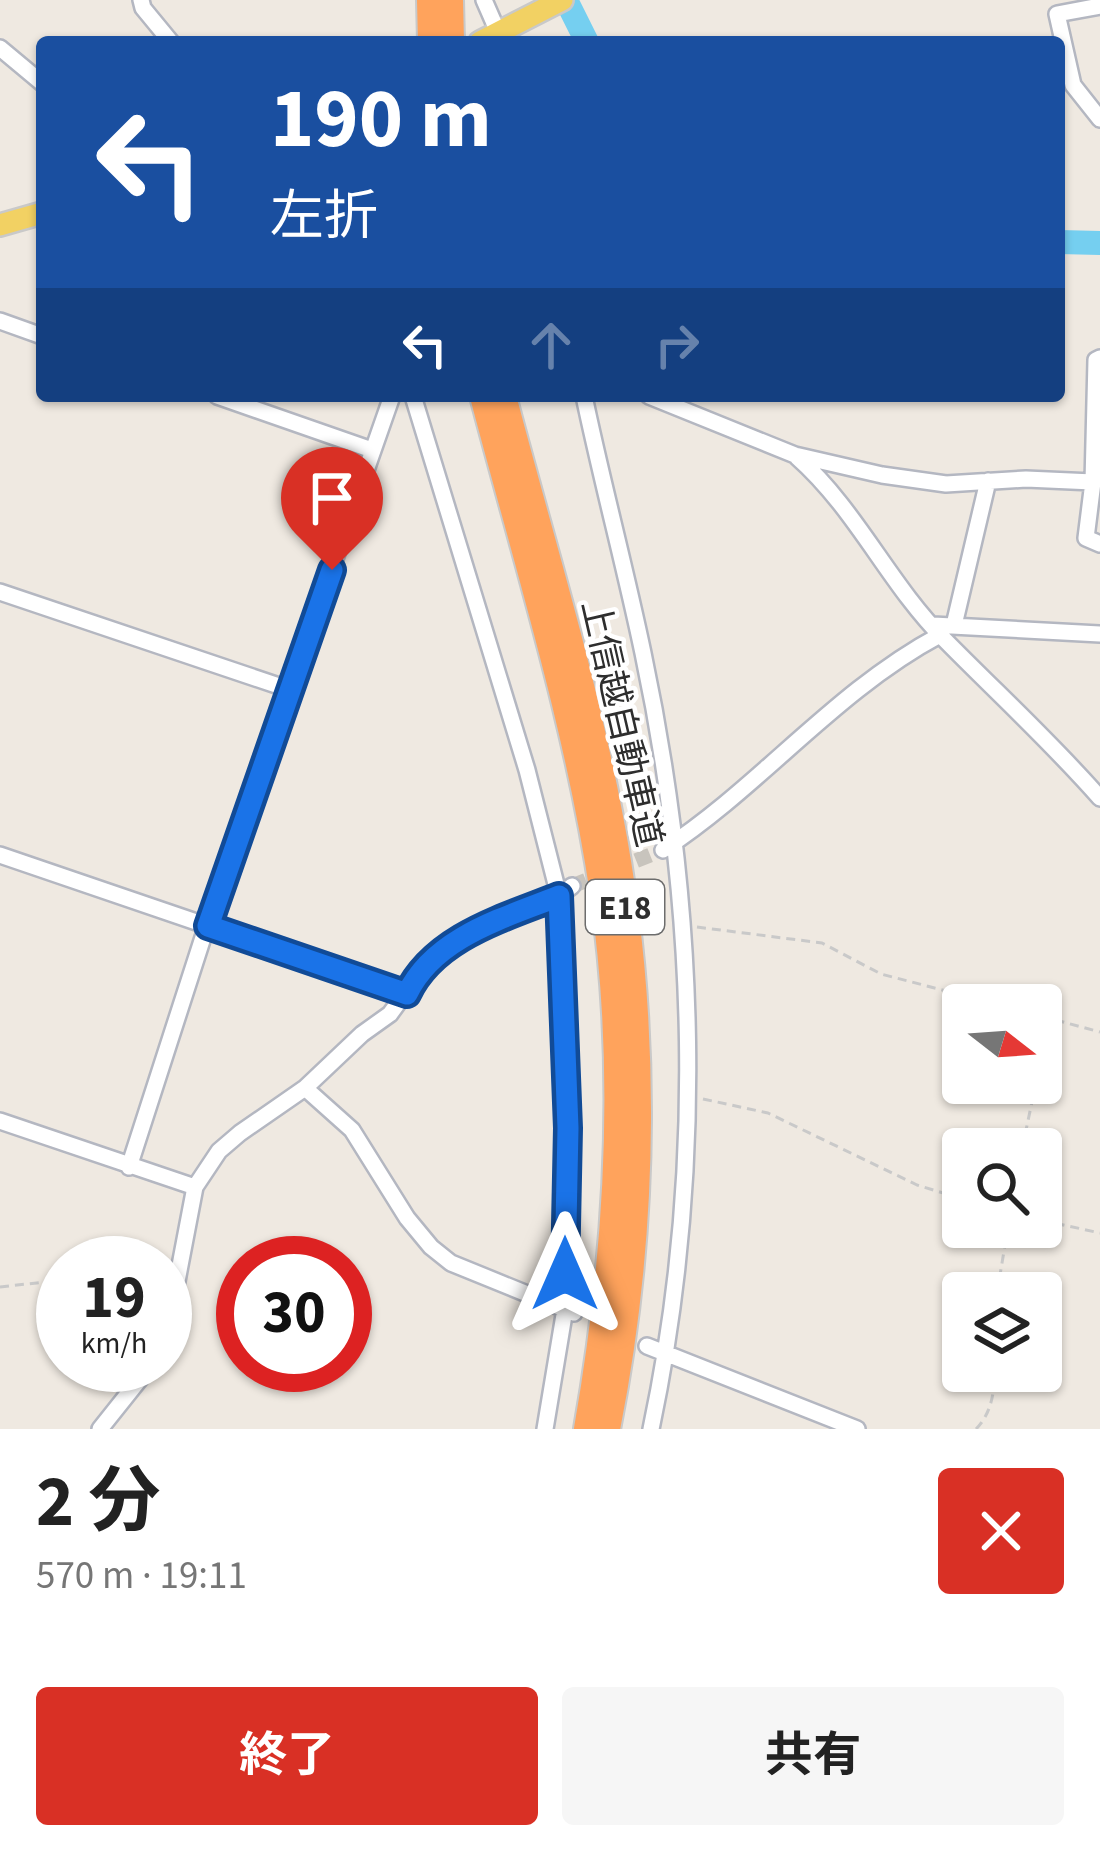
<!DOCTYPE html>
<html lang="ja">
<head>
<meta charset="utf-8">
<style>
  :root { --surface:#fff; --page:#f6f6f6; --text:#222; --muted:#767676; --accent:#d93025 }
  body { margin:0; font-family:"Source Sans 3","Noto Sans JP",sans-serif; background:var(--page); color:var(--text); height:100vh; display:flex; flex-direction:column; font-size:45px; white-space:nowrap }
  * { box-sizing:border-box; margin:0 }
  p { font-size:39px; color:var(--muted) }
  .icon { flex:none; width:66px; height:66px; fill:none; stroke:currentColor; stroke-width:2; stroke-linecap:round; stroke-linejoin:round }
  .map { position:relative; height:1429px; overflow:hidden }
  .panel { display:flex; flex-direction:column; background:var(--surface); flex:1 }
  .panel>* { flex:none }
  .guide { position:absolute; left:36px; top:36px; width:1029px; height:366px; border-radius:12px; box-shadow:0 3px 9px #0004; background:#1a4fa0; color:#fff; overflow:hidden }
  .needle { width:78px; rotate:107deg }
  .tools { position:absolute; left:942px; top:984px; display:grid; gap:24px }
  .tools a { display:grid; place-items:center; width:120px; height:120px; border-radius:12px; background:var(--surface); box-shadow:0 3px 9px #0004; font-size:60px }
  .speed { position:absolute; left:36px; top:1236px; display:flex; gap:24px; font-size:60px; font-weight:700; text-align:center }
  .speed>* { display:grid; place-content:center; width:156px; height:156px; border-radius:50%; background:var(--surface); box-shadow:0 3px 9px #0004; line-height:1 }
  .speed small { font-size:30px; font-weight:400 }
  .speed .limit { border:18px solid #d22; background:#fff; color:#111 }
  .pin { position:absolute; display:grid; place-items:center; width:102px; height:102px; color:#fff; margin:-123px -51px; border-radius:50% 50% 50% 0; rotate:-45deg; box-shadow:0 0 12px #0007 }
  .pin .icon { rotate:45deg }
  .me { position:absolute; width:132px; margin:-66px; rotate:0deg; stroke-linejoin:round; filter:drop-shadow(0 0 9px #0008) }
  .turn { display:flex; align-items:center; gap:42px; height:252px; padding:0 36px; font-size:54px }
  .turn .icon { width:156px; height:156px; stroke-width:2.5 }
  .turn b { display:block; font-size:84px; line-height:102px }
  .lanes { display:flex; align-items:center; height:114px; padding:0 36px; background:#0003; justify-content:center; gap:60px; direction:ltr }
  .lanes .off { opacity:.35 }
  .round { display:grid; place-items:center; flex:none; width:126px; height:126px; border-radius:12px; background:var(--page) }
  .headline { display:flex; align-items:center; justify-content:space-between; height:204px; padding:0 36px }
  h1 { font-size:72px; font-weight:700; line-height:90px }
  .primary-button { display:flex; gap:24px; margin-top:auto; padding:24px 36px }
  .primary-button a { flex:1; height:138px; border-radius:12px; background:var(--accent); color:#fff; font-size:48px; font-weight:700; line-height:138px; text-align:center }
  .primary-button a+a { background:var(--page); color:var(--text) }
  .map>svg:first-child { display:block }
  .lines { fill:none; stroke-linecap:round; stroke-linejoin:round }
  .river { stroke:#75cff0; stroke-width:24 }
  .minor-tunnel { stroke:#c8c4bd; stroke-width:15; stroke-dasharray:15 8; stroke-linecap:butt }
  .minor-casing { stroke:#b4b7c1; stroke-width:20 }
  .major-casing { stroke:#c9c9c9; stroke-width:26 }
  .highway-casing { stroke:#c9c9c9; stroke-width:28 }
  .path { stroke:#c9c9c9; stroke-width:3; stroke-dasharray:9 6; stroke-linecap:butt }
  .minor { stroke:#fff; stroke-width:15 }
  .major { stroke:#f2d163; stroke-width:21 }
  .highway { stroke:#ffa35c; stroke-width:24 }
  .route-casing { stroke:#114b97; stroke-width:30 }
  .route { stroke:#1a73e8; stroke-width:21 }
  .labels { text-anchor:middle; stroke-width:9; stroke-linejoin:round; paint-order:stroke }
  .shield { fill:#fff; stroke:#6d6d6d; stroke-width:3 }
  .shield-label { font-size:33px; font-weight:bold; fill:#2e2e2e }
  .street-label { font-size:36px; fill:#2e2e2e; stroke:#fff }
</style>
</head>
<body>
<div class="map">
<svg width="1100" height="1429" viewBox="0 0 1100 1429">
  <rect width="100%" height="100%" fill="#efe9e1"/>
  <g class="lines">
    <!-- river -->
    <path class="river" d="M566,0L587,42
      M1059,242L1100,243"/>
    <!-- minor-tunnel -->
    <path class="minor-tunnel" d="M572,886L663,850"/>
    <!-- minor casing -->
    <g class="minor-casing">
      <path id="minor" d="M141,0L143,8L171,42
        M484,0L501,39
        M1100,6L1057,14L1073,85L1100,119
        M0,48L42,83
        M0,321L42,336
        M217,396L372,450
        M413,396L527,770L559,896L569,1128L565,1309L545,1429
        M584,396C602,482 625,567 643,653C697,908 705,1174 651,1429
        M649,396L795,455L882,475L946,484L1026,479L1093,482L1096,360L1100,358
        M797,457C856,509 889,584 943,638C996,692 1050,741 1100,798
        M1093,482L1086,538L1100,544
        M0,592L291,690
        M933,625L1100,634
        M954,625L988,481
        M663,850C761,786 835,691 940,635
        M0,855L407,994
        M305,1088L352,1130L407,1218L431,1247L451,1263L574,1313
        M0,1121L195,1187
        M129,1167L207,925L392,396
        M165,1344L195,1187L219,1151L240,1133L305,1088L362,1034L390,1014L431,958L475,930L559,896L572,886
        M647,1346L857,1429
        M100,1429L151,1365"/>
    </g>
    <!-- major casing -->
    <g class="major-casing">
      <path id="major" d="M480,42L562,0
        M0,225L42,213"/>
    </g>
    <!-- highway casing -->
    <g class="highway-casing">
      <path id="highway" d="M429,0L430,42
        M451,0L452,42
        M482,396C525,560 577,725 602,893C628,1071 617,1252 586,1429
        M504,396C540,534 583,671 610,812C650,1014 648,1227 608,1429"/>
    </g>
    <!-- path -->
    <path class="path" d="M697,927L822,943L881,974L1000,1005
      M1041,1016L1100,1032
      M1041,1064L1043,1018
      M703,1099L768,1113L917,1185L963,1199
      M1022,1149L1036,1083
      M1041,1220L1100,1233
      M0,1287L63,1280
      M997,1293L1008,1227
      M976,1429C991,1414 995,1392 994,1371"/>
    <!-- minor -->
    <use href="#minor" class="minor"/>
    <!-- major -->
    <use href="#major" class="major"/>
    <!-- highway -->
    <use href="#highway" class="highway"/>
  </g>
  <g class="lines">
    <!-- route casing -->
    <g class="route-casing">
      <path id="route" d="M332,570L208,926L407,994C434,937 504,918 559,896L568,1128L565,1274"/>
    </g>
    <!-- route -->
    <use href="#route" class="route"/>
  </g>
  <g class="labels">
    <!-- shield labels -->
    <rect class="shield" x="586" y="880" width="78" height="54" rx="9"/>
    <g class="shield-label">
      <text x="625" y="919">E18</text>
    </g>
    <!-- street labels -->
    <g class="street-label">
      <text transform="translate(623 723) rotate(77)" y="13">上信越自動車道</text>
    </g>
  </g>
</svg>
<div class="tools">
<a><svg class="needle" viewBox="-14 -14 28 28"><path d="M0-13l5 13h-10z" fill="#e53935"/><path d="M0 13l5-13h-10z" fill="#767676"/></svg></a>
<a><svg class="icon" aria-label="search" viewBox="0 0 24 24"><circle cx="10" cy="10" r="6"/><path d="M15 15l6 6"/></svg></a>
<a><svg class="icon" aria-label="layers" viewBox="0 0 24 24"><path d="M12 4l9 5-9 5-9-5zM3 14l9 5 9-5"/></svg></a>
</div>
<div class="speed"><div>19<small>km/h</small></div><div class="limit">30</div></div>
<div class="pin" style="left:332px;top:570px;background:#d93025"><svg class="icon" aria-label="arrive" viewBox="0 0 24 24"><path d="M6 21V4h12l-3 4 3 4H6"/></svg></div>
<svg class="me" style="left:565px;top:1274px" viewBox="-20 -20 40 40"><path d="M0-17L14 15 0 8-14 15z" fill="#1a73e8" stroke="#fff" stroke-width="4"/></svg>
<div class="guide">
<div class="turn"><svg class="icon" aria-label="left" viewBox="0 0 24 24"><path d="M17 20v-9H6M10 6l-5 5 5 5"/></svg><div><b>190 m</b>左折</div></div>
<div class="lanes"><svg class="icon" aria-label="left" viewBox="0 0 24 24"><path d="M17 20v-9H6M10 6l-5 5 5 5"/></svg><svg class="icon off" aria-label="ahead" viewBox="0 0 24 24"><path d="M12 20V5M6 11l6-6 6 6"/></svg><svg class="icon off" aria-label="right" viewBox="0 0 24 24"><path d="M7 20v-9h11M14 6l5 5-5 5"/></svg></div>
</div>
</div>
<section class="panel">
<div class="headline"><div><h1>2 分</h1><p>570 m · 19:11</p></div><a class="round" style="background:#d93025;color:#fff"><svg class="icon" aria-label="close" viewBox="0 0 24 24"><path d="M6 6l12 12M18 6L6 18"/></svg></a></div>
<div class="primary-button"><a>終了</a><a>共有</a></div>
</section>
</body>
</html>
